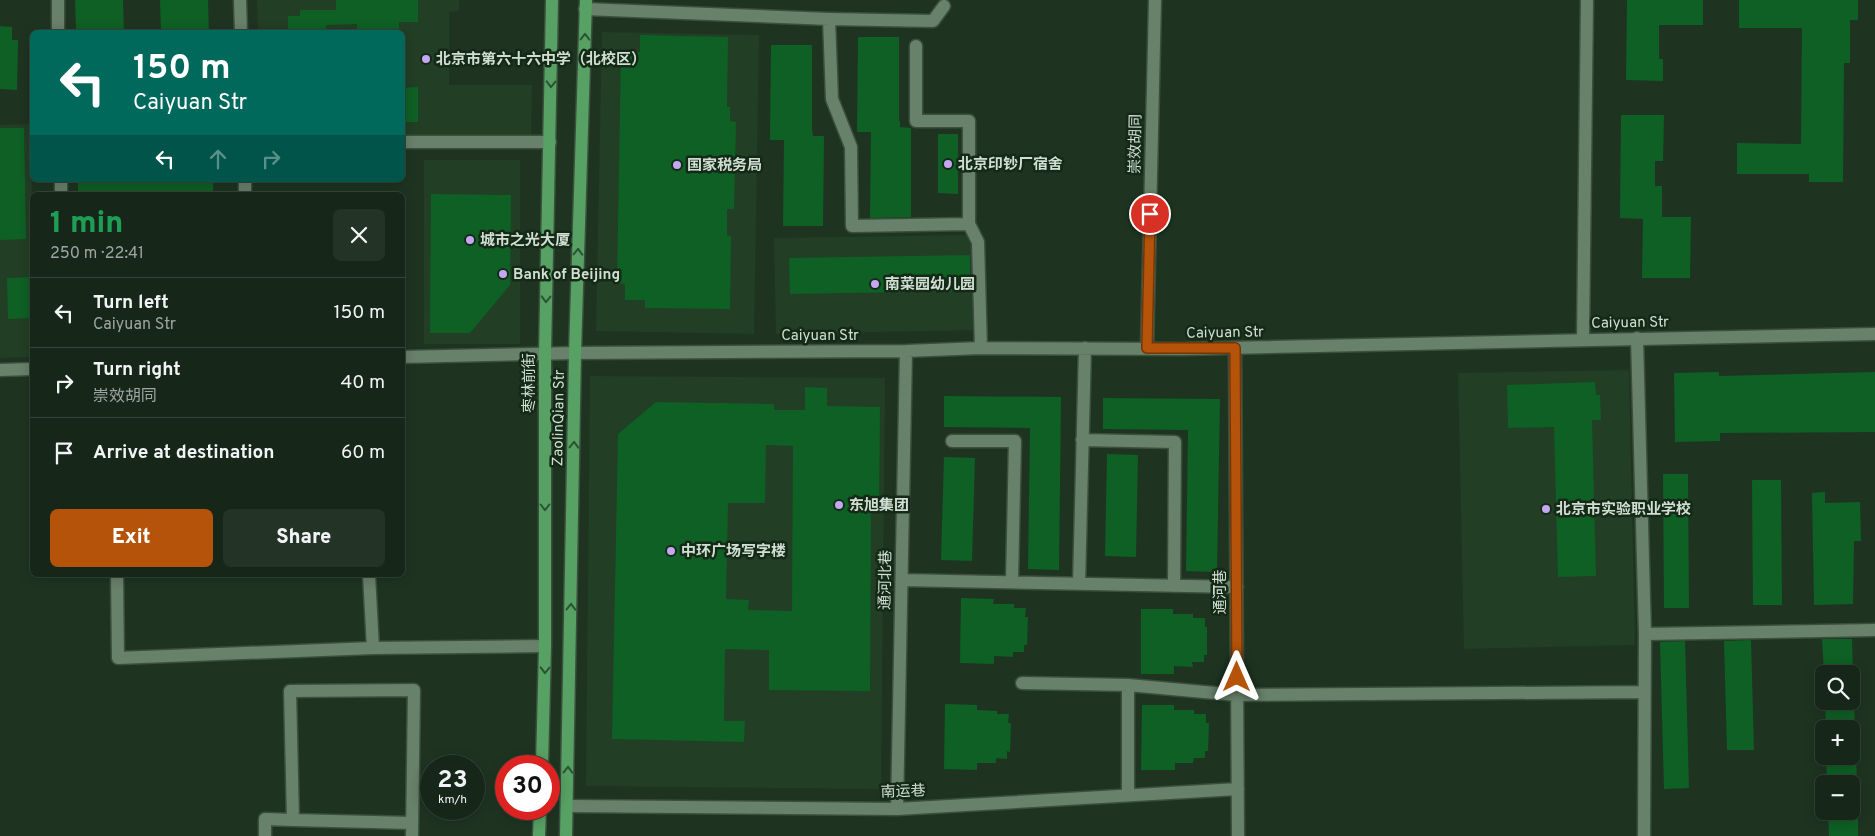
<!DOCTYPE html>
<html lang="en">
<head>
<meta charset="utf-8">
<style>
  :root { --surface:#162719; --page:#233326; --text:#f1f3f6; --muted:#9ea5a2; --line:#354438; --accent:#b45309 }
  body { margin:0; font-family:Overpass,"Noto Sans SC",sans-serif; background:var(--page); color:var(--text); height:100vh; display:flex; flex-direction:column; font-size:19px; white-space:nowrap }
  * { box-sizing:border-box; margin:0 }
  p { font-size:16px; color:var(--muted) }
  .icon { flex:none; width:28px; height:28px; fill:none; stroke:currentColor; stroke-width:2; stroke-linecap:round; stroke-linejoin:round }
  .map { position:relative; flex:1; overflow:hidden }
  .drawer { position:absolute; left:30px; top:192px; width:375px; height:385px; display:flex; flex-direction:column; background:var(--surface); border-radius:8px; box-shadow:0 2px 12px #0003,0 0 0 1px var(--line) }
  .drawer>* { flex:none }
  .guide { position:absolute; left:30px; top:30px; width:375px; height:152px; border-radius:8px; box-shadow:0 2px 12px #0003,0 0 0 1px var(--line); background:#00695c; color:#fff; overflow:hidden }
  .fabs { position:absolute; left:1815px; top:665px; display:grid; gap:10px }
  .fabs a { display:grid; place-items:center; width:45px; height:45px; border-radius:8px; background:var(--surface); box-shadow:0 2px 12px #0003,0 0 0 1px var(--line); font-size:25px }
  .speed { position:absolute; left:420px; top:755px; display:flex; gap:10px; font-size:25px; font-weight:700; text-align:center }
  .speed>* { display:grid; place-content:center; width:65px; height:65px; border-radius:50%; background:var(--surface); box-shadow:0 2px 12px #0003,0 0 0 1px var(--line); line-height:1 }
  .speed small { font-size:12px; font-weight:400 }
  .speed .limit { border:8px solid #d22; background:#fff; color:#111 }
  .pin { position:absolute; display:grid; place-items:center; width:42px; height:42px; color:#fff; margin:-21px; border:2px solid #fff; border-radius:50%; box-shadow:0 1px 5px #0007 }
  .me { position:absolute; width:55px; margin:-28px; rotate:0deg; stroke-linejoin:round; filter:drop-shadow(0 0 4px #0008) }
  .turn { display:flex; align-items:center; gap:18px; height:105px; padding:0 20px; font-size:22px }
  .turn .icon { width:65px; height:65px; stroke-width:2.5 }
  .turn b { display:block; font-size:35px; line-height:42px }
  .lanes { display:flex; align-items:center; height:48px; padding:0 20px; background:#0003; justify-content:center; gap:25px; direction:ltr }
  .lanes .off { opacity:.35 }
  .round { display:grid; place-items:center; flex:none; width:52px; height:52px; border-radius:8px; background:var(--page) }
  .summary { display:flex; align-items:center; justify-content:space-between; height:85px; padding:0 20px }
  h1 { font-size:30px; font-weight:800; line-height:38px; color:#1e9e55 }
  .primary-button { display:flex; gap:10px; margin-top:auto; padding:10px 20px }
  .primary-button a { flex:1; height:58px; border-radius:8px; background:var(--accent); color:#fff; font-size:20px; font-weight:800; line-height:58px; text-align:center }
  .primary-button a+a { background:var(--page); color:var(--text) }
  ul { padding:0; list-style:none }
  li { display:flex; align-items:center; gap:15px; height:70px; padding:0 20px; border-top:1px solid var(--line) }
  li div { flex:1 }
  li b { display:block; font-size:19px }
  li em { font-style:normal }
  .map>svg:first-child { display:block }
  .built { fill:#223e25 }
  .building { fill:#0e6025; fill-rule:evenodd }
  .lines { fill:none; stroke-linecap:round; stroke-linejoin:round }
  .minor-casing { stroke:#3b4f3d; stroke-width:15 }
  .major-casing { stroke:#3b4f3d; stroke-width:15 }
  .minor { stroke:#68816a; stroke-width:12 }
  .major { stroke:#56a163; stroke-width:12 }
  .oneway { stroke:#2b5432 }
  .route-casing { stroke:#753606; stroke-width:12 }
  .route { stroke:#b45309; stroke-width:9 }
  .poi-dot { fill:#c4a7f1; stroke:#142a17; stroke-width:2 }
  .labels { text-anchor:middle; stroke-width:5; stroke-linejoin:round; paint-order:stroke }
  .poi-label { font-size:15px; font-weight:bold; fill:#d1dfd2; stroke:#142a17; text-anchor:start }
  .street-label { font-size:15px; fill:#d1dfd2; stroke:#142a17 }
</style>
</head>
<body>
<div class="map">
<svg width="1875" height="836" viewBox="0 0 1875 836">
  <rect width="100%" height="100%" fill="#1e3421"/>
  <!-- built -->
  <path class="built" d="M257,0H459V11L449,12V85H532L531,136H403L402,32H258Z
    M602,32L759,35L754,334L596,331Z
    M30,124L32,196V357L0,358V125Z
    M424,160H520V344H424Z
    M973,235L974,330L776,334L774,238Z
    M1629,370L1635,645L1464,649L1458,373Z
    M590,376L885,378L881,789L586,786Z"/>
  <!-- building -->
  <path class="building" d="M75,0H123L124,32H76Z
    M160,0H208L209,32H161Z
    M336,0H418V22H399V32H357V24L326,25V32H288V16H300V10H336Z
    M1627,0H1703V25H1659V59H1663V81L1626,80Z
    M1739,0H1858V20H1850V63H1844L1843,182H1809V174H1737V143L1801,144L1802,28H1739Z
    M0,26L12,27V40H18L17,90L0,89Z
    M640,35L728,37L727,107H730V121L736,122L734,209H727V236H731L730,309L645,308V300H625V284L617,283L621,51L640,52Z
    M858,37H899V121H900V127L911,128V217L870,218L871,132H857Z
    M771,45H812V129L813,136H824L823,226H783L784,140H770Z
    M418,87V122H402V88Z
    M1621,115H1664L1663,161H1655V186H1662V217H1691L1690,278H1642L1643,219L1620,218Z
    M0,128H24L26,239L0,240Z
    M938,134H958V194L938,193Z
    M78,180H213V195H78Z
    M431,194L511,195L510,285L470,333H430Z
    M970,255V291L790,294L789,258Z
    M32,277V318L8,319L7,278Z
    M1719,372V376L1875,372V432L1720,433V441L1675,442L1674,373Z
    M1595,382L1596,395H1600L1601,420H1592L1596,576L1558,577L1554,427L1508,428L1507,385Z
    M805,387L827,388V406L880,407L879,509H871L870,691L769,690V650L725,649L724,721H745L744,742L612,739L618,434L656,402L774,404V410H805ZM766,445L793,446L792,611L748,610L749,600L726,599L728,503H765Z
    M944,396L1061,397L1059,570L1028,569L1030,428L944,427Z
    M1103,398L1220,399L1217,572L1186,571L1188,430L1103,429Z
    M1107,454L1138,455L1136,557L1105,556Z
    M944,457L975,458L972,561L941,560Z
    M1663,474H1688L1689,608H1664Z
    M1752,480H1781L1782,605H1753Z
    M1825,492V503L1860,502L1861,541H1854L1853,604L1814,605L1812,493Z
    M961,598L994,599L993,604H1014V608H1026L1025,617H1028L1027,645H1024V652H1013V657L994,656V664L960,663Z
    M1141,609H1173V614H1193V618H1205V627H1207V655H1204V662H1192L1193,667L1174,666V674H1141Z
    M1822,639H1852L1853,674H1824Z
    M1751,640L1754,750H1727L1724,641Z
    M1685,641L1689,788L1664,789L1660,642Z
    M1825,701H1854L1855,729H1826Z
    M945,704L977,705V710L997,711V714H1009L1008,723H1011L1010,752L1007,751V759L996,758V763H977V770L944,769Z
    M1142,705H1174V710H1194V714H1206V723H1209L1208,751H1205V758H1194L1193,763H1175V770H1141Z
    M1826,756H1856L1857,784H1827Z
    M1828,811H1858V836H1829Z"/>
  <g class="lines">
    <!-- minor casing -->
    <g class="minor-casing">
      <path id="minor" d="M58,0V32
        M240,0L241,32
        M585,9L829,19L933,21L944,6
        M829,19L832,99L851,147L852,226L969,224V121H916V46
        M402,142H550
        M61,180V195
        M245,180V195
        M969,224L978,242L981,348
        M1637,338L1645,634L1644,836
        M1583,339L1587,0
        M1147,348L1155,0
        M1235,348L1238,836
        M402,357L575,353L906,351L981,348L1182,349L1875,334
        M0,370L32,369
        M1082,440L1175,442L1174,586
        M952,441H1015L1012,582
        M117,575L118,658L373,648L545,646
        M369,575L373,648
        M902,580L1237,587
        M1079,584L1085,348
        M1645,634L1875,630
        M1022,683L1128,685V795
        M1128,685L1237,695L1644,692
        M567,806L897,809L1238,789
        M897,809L906,351
        M293,820L411,823
        M265,836V819L293,820L290,691L414,690L412,836"/>
    </g>
    <!-- major casing -->
    <g class="major-casing">
      <path id="major" d="M542,766L545,646V354L552,0
        M539,836L540,809
        M566,836L575,353L586,0"/>
    </g>
    <!-- minor -->
    <use href="#minor" class="minor"/>
    <!-- major -->
    <use href="#major" class="major"/>
  </g>
  <!-- one-way arrows -->
  <defs><path id="oneway-chevron" d="M-2-3.5L2.5 0L-2 3.5" fill="none" stroke-width="1.6" stroke-linecap="round" stroke-linejoin="round" transform="scale(1.25)"/></defs>
  <g class="oneway">
    <use href="#oneway-chevron" transform="translate(585 37) rotate(-89)"/>
    <use href="#oneway-chevron" transform="translate(551 84) rotate(91)"/>
    <use href="#oneway-chevron" transform="translate(578 252) rotate(-88)"/>
    <use href="#oneway-chevron" transform="translate(546 299) rotate(91)"/>
    <use href="#oneway-chevron" transform="translate(574 445) rotate(-89)"/>
    <use href="#oneway-chevron" transform="translate(545 507) rotate(90)"/>
    <use href="#oneway-chevron" transform="translate(571 607) rotate(-89)"/>
    <use href="#oneway-chevron" transform="translate(545 670) rotate(92)"/>
    <use href="#oneway-chevron" transform="translate(568 770) rotate(-89)"/>
  </g>
  <g class="lines">
    <!-- route casing -->
    <g class="route-casing">
      <path id="route" d="M1150,214L1147,348H1235L1237,677"/>
    </g>
    <!-- route -->
    <use href="#route" class="route"/>
  </g>
  <!-- markers -->
  <g class="poi-dot">
    <circle cx="426" cy="59" r="5"/>
    <circle cx="948" cy="164" r="5"/>
    <circle cx="677" cy="165" r="5"/>
    <circle cx="470" cy="240" r="5"/>
    <circle cx="503" cy="274" r="5"/>
    <circle cx="875" cy="284" r="5"/>
    <circle cx="839" cy="505" r="5"/>
    <circle cx="1546" cy="509" r="5"/>
    <circle cx="671" cy="551" r="5"/>
  </g>
  <g class="labels">
    <!-- poi labels -->
    <g class="poi-label">
      <text x="436" y="64">北京市第六十六中学（北校区）</text>
      <text x="958" y="169">北京印钞厂宿舍</text>
      <text x="687" y="170">国家税务局</text>
      <text x="480" y="245">城市之光大厦</text>
      <text x="513" y="279">Bank of Beijing</text>
      <text x="885" y="289">南菜园幼儿园</text>
      <text x="849" y="510">东旭集团</text>
      <text x="1556" y="514">北京市实验职业学校</text>
      <text x="681" y="556">中环广场写字楼</text>
    </g>
    <!-- street labels -->
    <g class="street-label">
      <text transform="translate(1135 144) rotate(-89)" y="5">崇效胡同</text>
      <text transform="translate(1630 322) rotate(-1)" y="5">Caiyuan Str</text>
      <text transform="translate(1225 332) rotate(-1)" y="5">Caiyuan Str</text>
      <text x="820" y="340">Caiyuan Str</text>
      <text transform="translate(529 383) rotate(-90)" y="5">枣林前街</text>
      <text transform="translate(558 418) rotate(-89)" y="5">ZaolinQian Str</text>
      <text transform="translate(885 580) rotate(-89)" y="5">通河北巷</text>
      <text transform="translate(1220 592) rotate(-90)" y="5">通河巷</text>
      <text transform="translate(903 791) rotate(-2)" y="5">南运巷</text>
    </g>
  </g>
</svg>
<div class="fabs">
<a><svg class="icon" aria-label="search" viewBox="0 0 24 24"><circle cx="10" cy="10" r="6"/><path d="M15 15l6 6"/></svg></a>
<a>+</a>
<a>−</a>
</div>
<div class="speed"><div>23<small>km/h</small></div><div class="limit">30</div></div>
<div class="pin" style="left:1150px;top:214px;background:#d93025"><svg class="icon" aria-label="arrive" viewBox="0 0 24 24"><path d="M6 21V4h12l-3 4 3 4H6"/></svg></div>
<svg class="me" style="left:1237px;top:677px" viewBox="-20 -20 40 40"><path d="M0-17L14 15 0 8-14 15z" fill="#b45309" stroke="#fff" stroke-width="4"/></svg>
<div class="guide">
<div class="turn"><svg class="icon" aria-label="left" viewBox="0 0 24 24"><path d="M17 20v-9H6M10 6l-5 5 5 5"/></svg><div><b>150 m</b>Caiyuan Str</div></div>
<div class="lanes"><svg class="icon" aria-label="left" viewBox="0 0 24 24"><path d="M17 20v-9H6M10 6l-5 5 5 5"/></svg><svg class="icon off" aria-label="ahead" viewBox="0 0 24 24"><path d="M12 20V5M6 11l6-6 6 6"/></svg><svg class="icon off" aria-label="right" viewBox="0 0 24 24"><path d="M7 20v-9h11M14 6l5 5-5 5"/></svg></div>
</div>
<section class="drawer">
<div class="summary"><div><h1>1 min</h1><p>250 m · 22:41</p></div><a class="round"><svg class="icon" aria-label="close" viewBox="0 0 24 24"><path d="M6 6l12 12M18 6L6 18"/></svg></a></div>
<ul>
<li><svg class="icon" aria-label="left" viewBox="0 0 24 24"><path d="M17 20v-9H6M10 6l-5 5 5 5"/></svg><div><b>Turn left</b><p>Caiyuan Str</p></div><em>150 m</em></li>
<li><svg class="icon" aria-label="right" viewBox="0 0 24 24"><path d="M7 20v-9h11M14 6l5 5-5 5"/></svg><div><b>Turn right</b><p>崇效胡同</p></div><em>40 m</em></li>
<li><svg class="icon" aria-label="arrive" viewBox="0 0 24 24"><path d="M6 21V4h12l-3 4 3 4H6"/></svg><div><b>Arrive at destination</b></div><em>60 m</em></li>
</ul>
<div class="primary-button"><a>Exit</a><a>Share</a></div>
</section>
</div>
</body>
</html>
